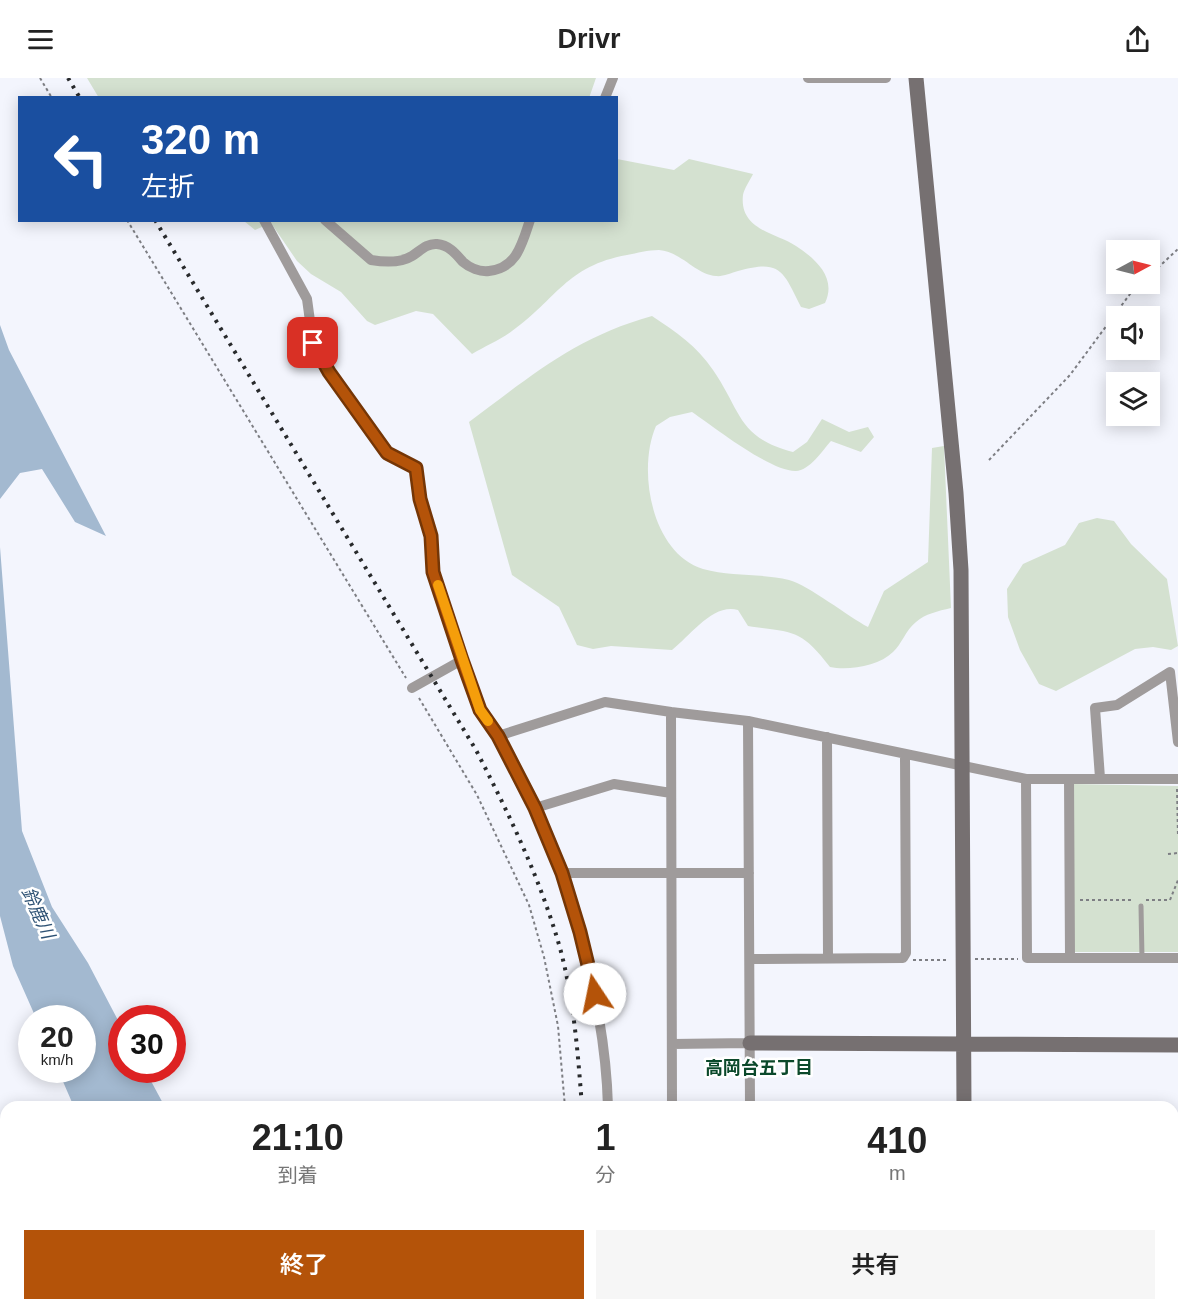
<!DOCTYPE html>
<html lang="ja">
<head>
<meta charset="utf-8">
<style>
  :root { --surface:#fff; --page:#f6f6f6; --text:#222; --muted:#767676; --accent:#b45309 }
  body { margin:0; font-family:Helvetica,"Noto Sans JP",sans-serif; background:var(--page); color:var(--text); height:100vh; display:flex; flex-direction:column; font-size:22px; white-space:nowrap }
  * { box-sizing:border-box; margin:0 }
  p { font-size:20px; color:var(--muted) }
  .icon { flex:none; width:33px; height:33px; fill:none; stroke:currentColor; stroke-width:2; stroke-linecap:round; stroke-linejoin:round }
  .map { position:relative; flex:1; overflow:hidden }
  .details { position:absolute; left:0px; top:1023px; width:1179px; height:210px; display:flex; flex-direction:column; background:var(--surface); border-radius:18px 18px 0 0; box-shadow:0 3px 15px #0003 }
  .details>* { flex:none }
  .hud { position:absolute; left:18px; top:18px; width:600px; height:126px; border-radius:0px; box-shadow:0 3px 15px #0003; background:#1a4fa0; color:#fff; overflow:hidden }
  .needle { width:39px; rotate:83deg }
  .fabs { position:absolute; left:1106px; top:162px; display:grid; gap:12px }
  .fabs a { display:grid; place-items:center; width:54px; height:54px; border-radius:0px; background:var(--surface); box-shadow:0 3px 15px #0003; font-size:30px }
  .speed { position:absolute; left:18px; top:927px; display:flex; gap:12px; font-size:30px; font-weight:700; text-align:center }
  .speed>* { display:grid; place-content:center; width:78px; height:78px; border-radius:50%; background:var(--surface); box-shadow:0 3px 15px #0003; line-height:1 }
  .speed small { font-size:15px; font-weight:400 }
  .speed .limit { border:9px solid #d22; background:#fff; color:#111 }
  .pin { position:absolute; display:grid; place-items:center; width:51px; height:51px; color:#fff; margin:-26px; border-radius:12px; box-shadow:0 3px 9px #0006 }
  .me { position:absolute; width:66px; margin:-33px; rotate:349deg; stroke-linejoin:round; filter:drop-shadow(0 0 4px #0008) }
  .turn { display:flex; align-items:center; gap:21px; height:126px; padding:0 24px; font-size:27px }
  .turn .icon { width:78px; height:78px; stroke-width:2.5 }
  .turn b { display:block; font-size:42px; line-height:51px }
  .eta { display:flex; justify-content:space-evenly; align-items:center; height:102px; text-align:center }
  .eta b { font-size:36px; font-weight:600; line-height:42px }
  .action { display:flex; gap:12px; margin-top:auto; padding:12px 24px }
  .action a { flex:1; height:69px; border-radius:0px; background:var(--accent); color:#fff; font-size:24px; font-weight:600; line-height:69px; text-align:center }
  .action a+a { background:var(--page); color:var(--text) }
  header { display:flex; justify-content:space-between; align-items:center; height:78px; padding:0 24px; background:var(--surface); font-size:27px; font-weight:600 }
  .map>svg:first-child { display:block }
  .green { fill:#d4e1d0 }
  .water { fill:#a3b9d0 }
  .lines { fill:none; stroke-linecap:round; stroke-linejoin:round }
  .path { stroke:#7d7e83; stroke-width:2; stroke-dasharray:3 3; stroke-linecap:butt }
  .lane { stroke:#9f9b9b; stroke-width:5 }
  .street { stroke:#9f9b9b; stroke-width:10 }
  .secondary { stroke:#767071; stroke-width:15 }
  .rail { stroke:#282a2c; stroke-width:4; stroke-dasharray:3 6; stroke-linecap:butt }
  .route-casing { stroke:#753606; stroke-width:15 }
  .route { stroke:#b45309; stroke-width:10 }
  .slow { stroke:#f59e0b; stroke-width:10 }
  .labels { text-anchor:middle; stroke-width:5; stroke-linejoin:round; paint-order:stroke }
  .water-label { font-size:18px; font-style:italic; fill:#2e5274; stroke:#fff }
  .neighbourhood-label { font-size:18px; font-weight:bold; fill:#0b492b; stroke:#fff }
</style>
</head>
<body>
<header><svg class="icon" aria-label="menu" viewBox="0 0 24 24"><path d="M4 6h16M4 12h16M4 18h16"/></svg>Drivr<svg class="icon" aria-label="share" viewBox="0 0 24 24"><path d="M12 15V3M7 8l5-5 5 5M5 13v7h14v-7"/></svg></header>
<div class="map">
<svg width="1178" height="1233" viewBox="0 0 1178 1233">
  <rect width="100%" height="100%" fill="#f3f5fd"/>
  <!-- green -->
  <path class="green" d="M87,0H596L589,20H99Z
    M617,81L674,92L689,81L753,96C750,102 744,111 743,117C739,152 776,155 796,168C816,181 837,200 825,225L809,231L801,229C783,193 781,181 738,193C731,195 722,199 716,198C696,197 682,174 659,172C648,172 637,175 627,177C566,188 557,221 512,253C500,262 485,268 472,276L433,236L416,233L375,247L367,243L341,214L311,196L297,183L271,145L255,152L244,143L616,142Z
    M652,238C676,254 697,268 713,292C742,334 737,359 793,374L807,364L822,341L849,354L868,349L874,359L861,374L831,363C823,372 809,393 796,393C771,394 714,349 692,334L670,339L656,348C637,391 651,475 703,491C731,499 761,495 789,502C808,507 849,539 868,549L884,513L928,484L932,370L944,368L951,530C938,533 925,536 916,544C905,553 902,566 893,574C879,588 848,593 830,589C800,550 794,555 748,548L738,532C713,525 691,557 672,572L611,568L593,571L577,567L559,529L512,497L469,344C531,298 576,259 652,238Z
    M1097,440L1114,443L1131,466L1167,501L1178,568L1171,572L1153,569L1135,571L1056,613L1039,606L1020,572L1008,539L1007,511L1023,486L1065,467L1079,445Z
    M1073,706L1178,708V874H1074Z"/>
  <!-- water -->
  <path class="water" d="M0,247L9,272L106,458L75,444L42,391L20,395L0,421Z
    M0,469L22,753L52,829L88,885L121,948L122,992H145L165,1029H74L58,992H82V940H36L13,888L0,838Z
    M181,1227H320L328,1233H185Z
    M658,1227H718V1233H658Z"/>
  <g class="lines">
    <!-- path -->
    <path class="path" d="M40,0L52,20
      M127,142L406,600
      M1149,198L1178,171
      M989,382L1070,297L1130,216L1141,206
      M419,620L477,717L529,827L544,879L558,948L565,1029
      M1177,711L1178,759
      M1168,776L1178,775
      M1080,822H1134
      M1146,822H1170L1178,802
      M975,881H1018
      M913,882H949
      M0,1133L6,1151
      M32,1227L34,1233
      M569,1227V1233"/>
    <!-- lane -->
    <path class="lane" d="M1141,828L1142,880"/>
    <!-- street -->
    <path class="street" d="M808,0H886
      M605,20L613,0
      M264,142L307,221L313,265L318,277L387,375L401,384L416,390L420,421L431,458L433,493L480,632L498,658
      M325,142L371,182C383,184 401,185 412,178C420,173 427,165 437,166C449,167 456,176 463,184C470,190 480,194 489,193C517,190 522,166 530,142
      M412,610L462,582
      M748,643L750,1029
      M827,659L828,880
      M1100,700L1095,630L1117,627L1170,594L1178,664
      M1026,701L1027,880H1178
      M1069,701L1070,880
      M535,730L614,706L671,715
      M562,795L535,730L498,658L605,624L671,634
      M750,881L903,880L906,875L905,677
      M672,966L750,965
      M608,1029C606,949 586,871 562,795H749
      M672,1029L671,634L748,643L1026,701H1178
      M1173,1050H1178
      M0,1082L6,1099
      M1173,1164L1176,1114L1178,1115
      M50,1227L52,1233
      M750,1227V1233
      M829,1227V1233
      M907,1227V1233
      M1023,1227V1233
      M1109,1227V1233
      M1169,1233V1227"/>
    <!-- secondary -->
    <path class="secondary" d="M916,0L956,415L961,492L964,1029
      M750,965L1178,967
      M965,1227V1233"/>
    <!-- rail -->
    <path class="rail" d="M68,0L80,20
      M155,142L476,672C509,736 540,800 560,870C574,922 578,976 582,1029
      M588,1227V1233"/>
  </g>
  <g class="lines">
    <!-- route casing -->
    <g class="route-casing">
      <path id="route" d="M313,265L329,294L387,375L416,390L420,421L431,458L433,494L462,582L480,632L498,658L535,730L562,795L580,854L595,916"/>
    </g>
    <!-- route -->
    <use href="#route" class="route"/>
    <!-- slow -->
    <path class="slow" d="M438,507L480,632L488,643"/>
  </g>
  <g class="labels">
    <!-- water labels -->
    <g class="water-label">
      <text transform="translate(38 835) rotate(66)" y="6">鈴鹿川</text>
    </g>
    <!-- neighbourhood labels -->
    <g class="neighbourhood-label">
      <text x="759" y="996">高岡台五丁目</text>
    </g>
  </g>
</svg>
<div class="fabs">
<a><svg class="needle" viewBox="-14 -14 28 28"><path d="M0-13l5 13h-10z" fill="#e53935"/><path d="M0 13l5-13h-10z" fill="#767676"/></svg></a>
<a><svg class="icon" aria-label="sound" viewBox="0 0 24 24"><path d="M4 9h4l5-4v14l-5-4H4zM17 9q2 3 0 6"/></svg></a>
<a><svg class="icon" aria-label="layers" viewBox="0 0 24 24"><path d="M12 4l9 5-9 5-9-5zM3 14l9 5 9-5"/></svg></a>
</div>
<div class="speed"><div>20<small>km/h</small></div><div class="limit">30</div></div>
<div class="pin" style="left:313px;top:265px;background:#d93025"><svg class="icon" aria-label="arrive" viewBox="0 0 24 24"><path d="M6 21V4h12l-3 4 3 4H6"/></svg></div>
<svg class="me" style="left:595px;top:916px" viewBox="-20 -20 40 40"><circle r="19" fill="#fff"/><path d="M0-13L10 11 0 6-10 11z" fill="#b45309"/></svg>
<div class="hud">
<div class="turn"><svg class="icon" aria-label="left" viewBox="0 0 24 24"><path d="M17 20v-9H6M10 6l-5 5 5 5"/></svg><div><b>320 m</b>左折</div></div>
</div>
<section class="details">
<div class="eta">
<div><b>21:10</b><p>到着</p></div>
<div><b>1</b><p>分</p></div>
<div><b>410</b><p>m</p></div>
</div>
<div class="action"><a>終了</a><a>共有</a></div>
</section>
</div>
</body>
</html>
